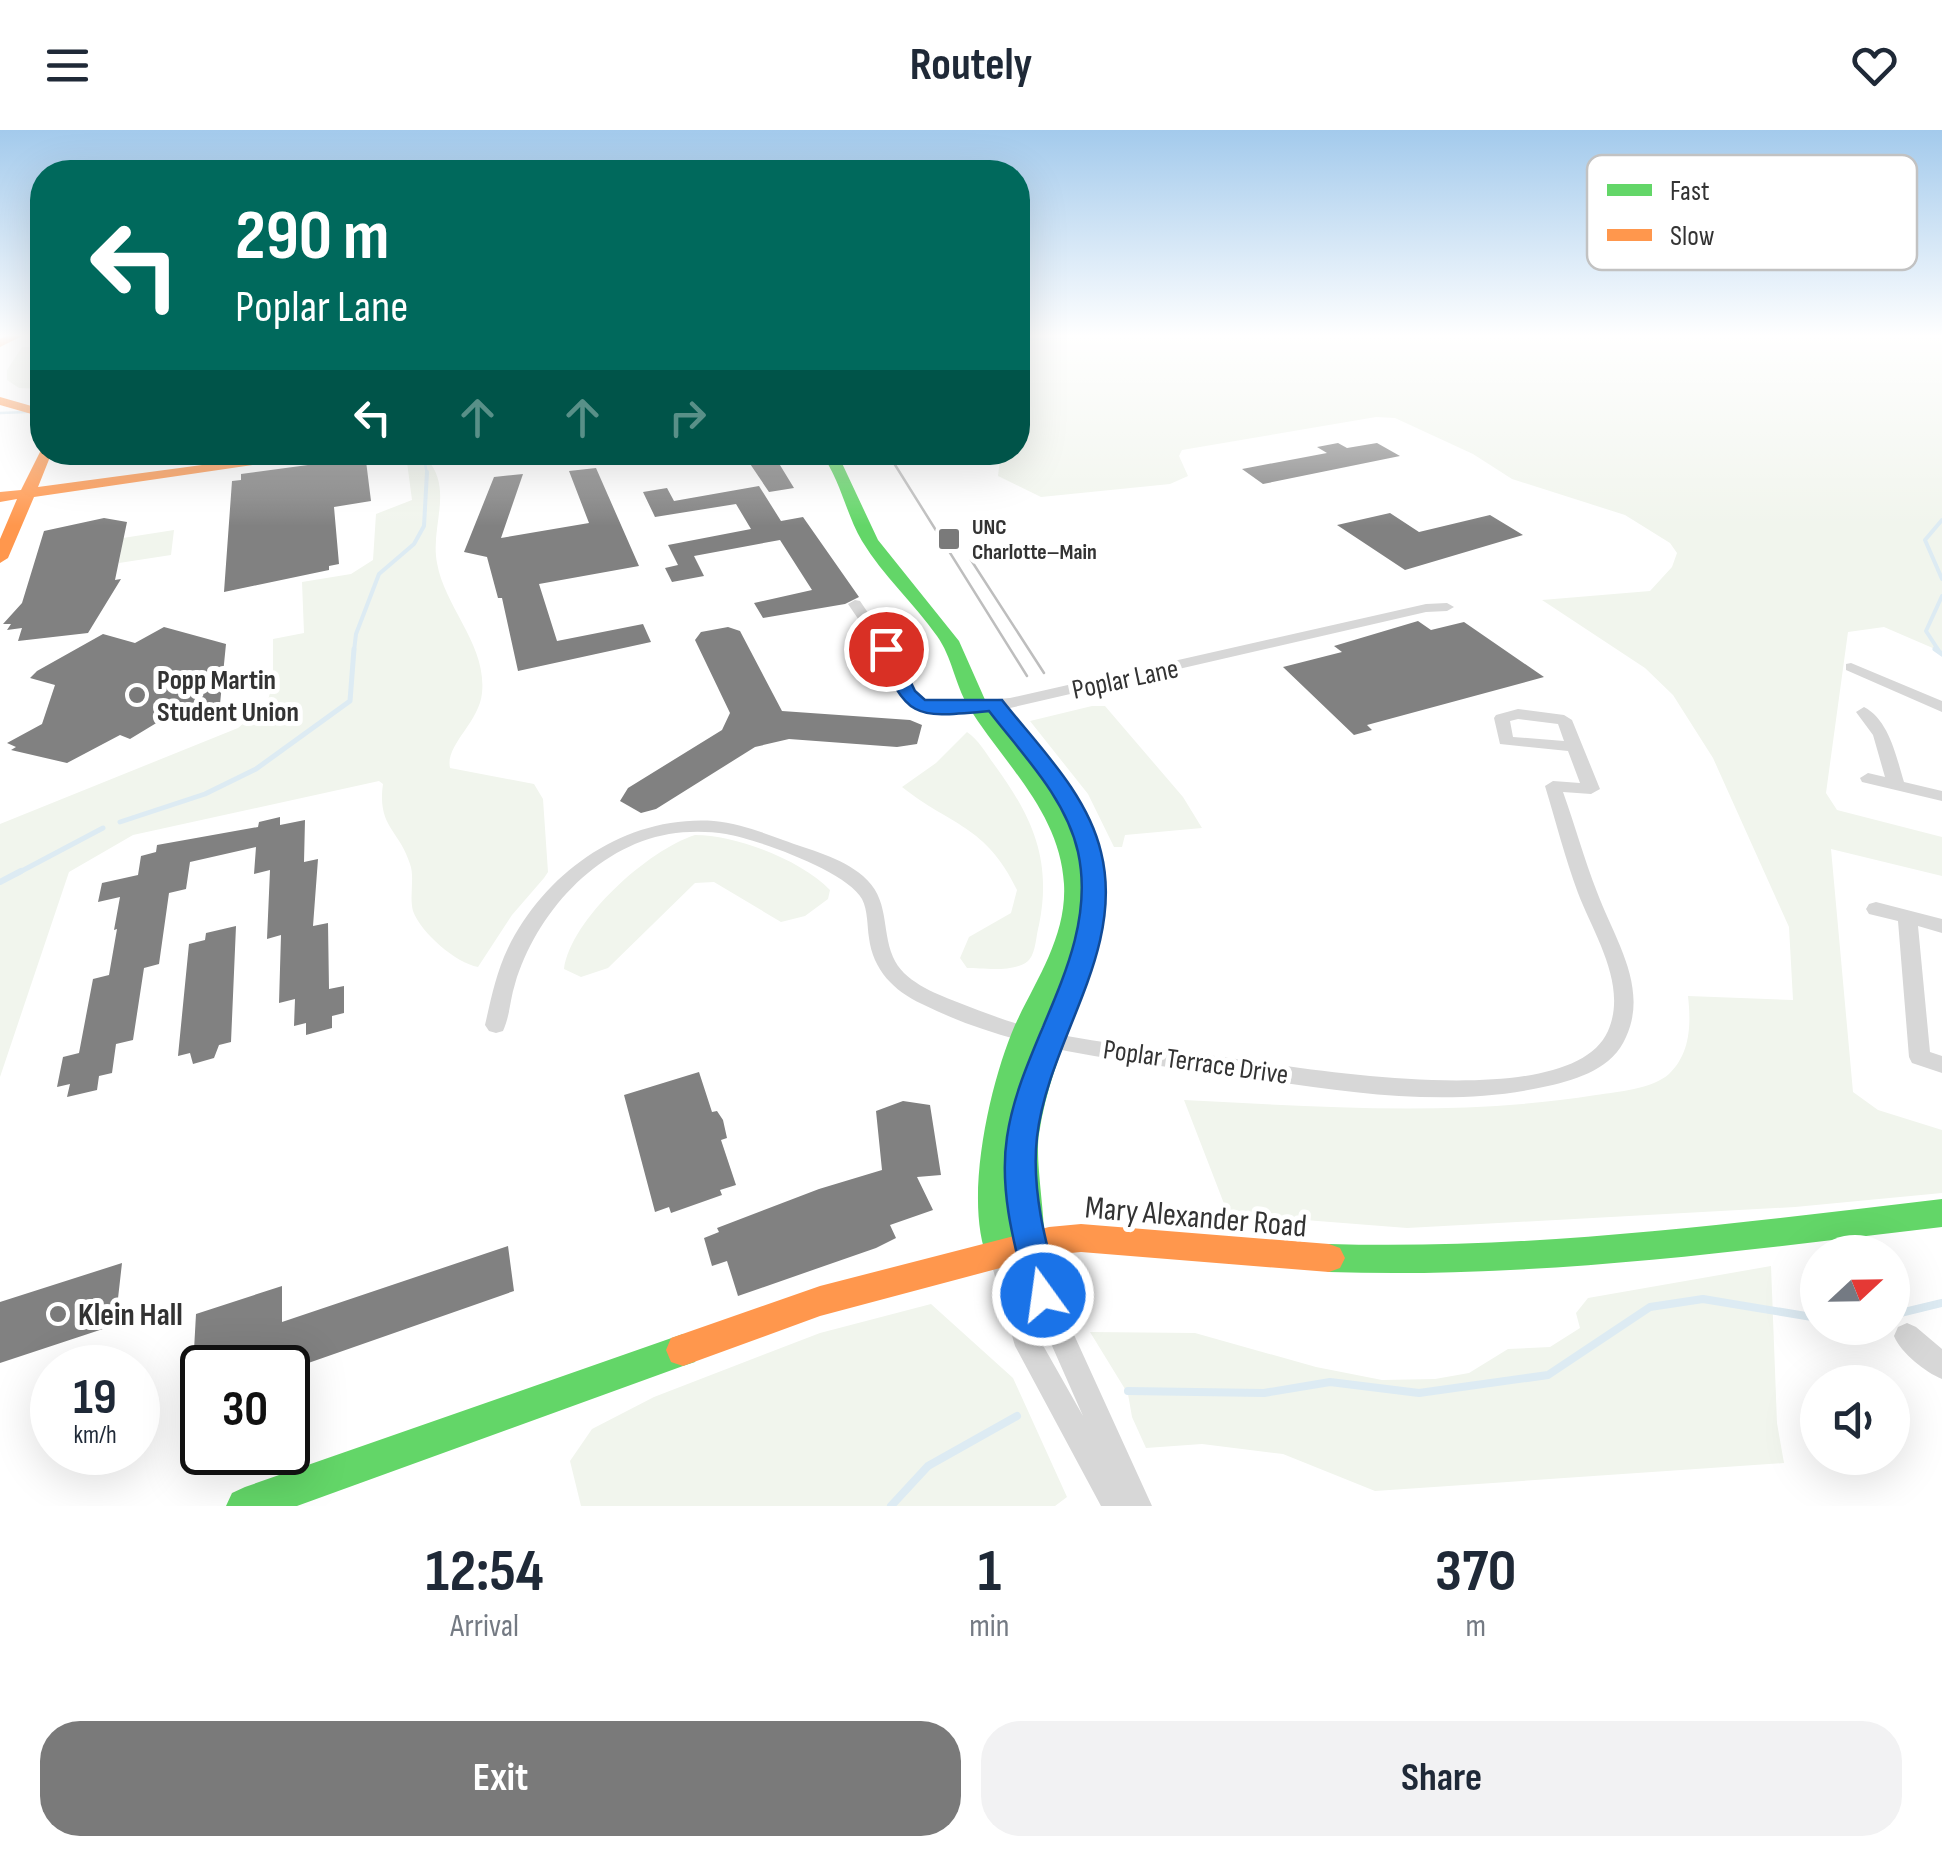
<!DOCTYPE html>
<html lang="en">
<head>
<meta charset="utf-8">
<style>
  :root { --surface:#fff; --page:#f2f2f3; --text:#1f2937; --muted:#747a83; --accent:#7a7a7a }
  body { margin:0; font-family:"Sofia Sans Condensed",sans-serif; background:var(--page); color:var(--text); height:100vh; display:flex; flex-direction:column; font-size:38px; white-space:nowrap }
  * { box-sizing:border-box; margin:0 }
  p { font-size:32px; color:var(--muted) }
  .icon { flex:none; width:55px; height:55px; fill:none; stroke:currentColor; stroke-width:2; stroke-linecap:round; stroke-linejoin:round }
  .map { position:relative; height:1376px; overflow:hidden }
  .side { display:flex; flex-direction:column; background:var(--surface); flex:1 }
  .side>* { flex:none }
  .guide { position:absolute; left:30px; top:30px; width:1000px; height:305px; border-radius:40px; box-shadow:0 10px 40px #0002; background:#00695c; color:#fff; overflow:hidden }
  .needle { width:65px; rotate:68deg }
  .buttons { position:absolute; left:1800px; top:1105px; display:grid; gap:20px }
  .buttons a { display:grid; place-items:center; width:110px; height:110px; border-radius:50%; background:var(--surface); box-shadow:0 10px 40px #0002; font-size:50px }
  .speed { position:absolute; left:30px; top:1215px; display:flex; gap:20px; font-size:50px; font-weight:700; text-align:center }
  .speed>* { display:grid; place-content:center; width:130px; height:130px; border-radius:50%; background:var(--surface); box-shadow:0 10px 40px #0002; line-height:1 }
  .speed small { font-size:25px; font-weight:400 }
  .speed .limit { border:5px solid #111; border-radius:15px; background:#fff; color:#111 }
  .pin { position:absolute; display:grid; place-items:center; width:85px; height:85px; color:#fff; margin:-42px; border:5px solid #fff; border-radius:50%; box-shadow:0 2px 10px #0007 }
  .me { position:absolute; width:110px; margin:-55px; rotate:346deg; stroke-linejoin:round; filter:drop-shadow(0 0 8px #0008) }
  .turn { display:flex; align-items:center; gap:35px; height:210px; padding:0 40px; font-size:45px }
  .turn .icon { width:130px; height:130px; stroke-width:2.5 }
  .turn b { display:block; font-size:70px; line-height:85px }
  .lanes { display:flex; align-items:center; height:95px; padding:0 40px; background:#0003; justify-content:center; gap:50px; direction:ltr }
  .lanes .off { opacity:.35 }
  .eta { display:flex; justify-content:space-evenly; align-items:center; height:170px; text-align:center }
  .eta b { font-size:60px; font-weight:700; line-height:70px }
  .primary-button { display:flex; gap:20px; margin-top:auto; padding:20px 40px }
  .primary-button a { flex:1; height:115px; border-radius:40px; background:var(--accent); color:#fff; font-size:40px; font-weight:700; line-height:115px; text-align:center }
  .primary-button a+a { background:var(--page); color:var(--text) }
  header { display:flex; justify-content:space-between; align-items:center; height:130px; padding:0 40px; background:var(--surface); font-size:45px; font-weight:700 }
  .map>svg:first-child { display:block }
  .green { fill:#f1f5ed }
  .lines { fill:none; stroke-linecap:round; stroke-linejoin:round }
  .stream-far4 { stroke:#ddebf3; stroke-width:2.5 }
  .stream-far3 { stroke:#ddebf3; stroke-width:4 }
  .stream-far2 { stroke:#ddebf3; stroke-width:5 }
  .stream-far1 { stroke:#ddebf3; stroke-width:6 }
  .stream { stroke:#ddebf3; stroke-width:8 }
  .building { fill:#818181 }
  .street { fill:#d7d7d7; fill-rule:evenodd }
  .fast { fill:#63d668; fill-rule:evenodd }
  .slow { fill:#ff974d; fill-rule:evenodd }
  .tram { stroke:#bebebe; stroke-width:2.5 }
  .route { fill:#1a73e8; stroke:#114b97; stroke-width:2.5 }
  .poi-dot { fill:#7a7a7a; stroke:#fff; stroke-width:4 }
  .labels { text-anchor:middle; stroke-width:10; stroke-linejoin:round; paint-order:stroke }
  .far-poi-label { font-size:22px; font-weight:bold; fill:#333; stroke:#fff; text-anchor:start }
  .street-label { font-size:28px; fill:#333; stroke:#fff }
  .poi-label { font-size:28px; font-weight:bold; fill:#333; stroke:#fff; text-anchor:start }
  .near-street-label { font-size:32px; fill:#333; stroke:#fff }
  .near-poi-label { font-size:32px; font-weight:bold; fill:#333; stroke:#fff; text-anchor:start }
  .key { fill:#fff; stroke:#c2c2c2; stroke-width:2.5 }
  .key-label { font-size:28px; fill:#333 }
</style>
</head>
<body>
<header><svg class="icon" aria-label="menu" viewBox="0 0 24 24"><path d="M4 6h16M4 12h16M4 18h16"/></svg>Routely<svg class="icon" aria-label="heart" viewBox="0 0 24 24"><path d="M12 20l-8-8c-3-5 5-10 8-4 3-6 11-1 8 4z"/></svg></header>
<div class="map">
<svg width="1942" height="1376" viewBox="0 0 1942 1376">
  <rect width="100%" height="100%" fill="#fff"/>
  <!-- green -->
  <path class="green" d="M1942,204V522L1884,497L1848,502L1826,663L1837,680L1942,707V746L1831,719L1853,962L1878,980L1942,1000V1063L1795,1077L1407,1098L1228,1084L1184,970C1322,977 1459,987 1596,965C1617,962 1652,959 1669,944C1691,923 1691,893 1688,866L1793,870L1789,797L1713,628L1673,565L1645,538L1542,470L1650,461L1672,437L1677,423L1670,413L1625,385L1512,349L1473,324L1395,288L1376,287L1182,320L1179,326L1188,346L1170,354L1041,367L998,346L1000,328L995,323L1018,322V205Z
    M22,217H42V259L19,258L7,250V240Z
    M412,328L427,329C454,360 430,396 437,433C445,478 487,515 482,563C479,593 445,615 450,638L534,654L543,669L548,742L544,748L512,785L478,837C456,833 421,803 413,781C409,766 415,748 410,734C399,699 377,697 383,654L379,651L133,705L69,742L0,947V694L238,598L267,573L273,553V509L304,503L302,452L351,444L373,430L376,384L412,370L407,332Z
    M174,400L171,425L119,433L123,408Z
    M1092,576H1105L1183,667L1202,698L1125,705L1122,717H1114L1088,664L1030,591Z
    M967,602C979,610 987,625 996,637C1033,688 1052,731 1039,795C1036,805 1036,824 1028,831C1014,843 983,838 967,838L960,828L969,807L1011,783L1017,760C986,695 951,696 902,657L936,633Z
    M695,705C736,705 801,730 830,760L828,769L805,786L781,792L714,752L695,753L608,838L581,847L564,839C571,789 648,720 695,705Z
    M1771,1136L1777,1293L1784,1333L1375,1361L1283,1324L1202,1314L1146,1318L1132,1287L1128,1264L1090,1202L1195,1203L1316,1237L1382,1250L1435,1249L1469,1243L1508,1219L1550,1217L1580,1198L1576,1183L1588,1168Z
    M931,1174L1013,1248L1067,1367L1055,1376H581L570,1331L592,1299L654,1267L820,1203Z"/>
  <g class="lines">
    <!-- stream-far4 -->
    <path class="stream-far4" d="M1018,210L1123,204
      M0,283L27,282
      M425,333L427,345"/>
    <!-- stream-far3 -->
    <path class="stream-far3" d="M1942,390L1925,410L1942,449
      M354,521L356,504L379,444L414,414L424,396L427,342
      M1939,521L1926,501L1942,466"/>
    <!-- stream-far2 -->
    <path class="stream-far2" d="M1935,519L1942,524
      M120,692L205,664L256,639L350,571L354,519
      M16,744L103,698"/>
    <!-- stream-far1 -->
    <path class="stream-far1" d="M0,752L21,741"/>
    <!-- stream -->
    <path class="stream" d="M1892,1185L1942,1173
      M1128,1261L1264,1263L1330,1252L1419,1263L1548,1245L1650,1177L1703,1169L1818,1188
      M891,1376L928,1336L1017,1286"/>
  </g>
  <!-- building -->
  <path class="building" d="M1338,313L1347,318L1377,313L1400,326L1263,354L1242,339L1327,323L1317,317Z
    M742,322H772L794,358L769,362Z
    M360,328L366,331L371,371L334,377L339,434L329,436V440L224,462L232,351L241,350V344Z
    M596,338L639,436L539,454L557,511L643,494L651,512L518,541L502,468H498L487,427L464,422L494,347L523,344L501,408L589,393L569,341Z
    M759,356L781,391L803,387L859,467L845,474L763,488L754,473L812,460L780,410L694,426L704,446L672,452L665,438L678,435L668,415L751,399L736,374L655,387L643,362L667,358L674,371Z
    M1390,383L1419,402L1490,385L1523,405L1405,440L1337,395Z
    M104,388L127,392L115,450L121,449L88,503L18,511L22,498L7,500L11,494H3L22,473L44,401Z
    M1418,491L1431,500L1464,492L1544,547L1367,595L1372,600L1354,605L1283,537L1342,522L1334,516Z
    M164,497L226,514L220,574L158,592L130,609L120,605L67,633L11,620L16,617L7,613L42,594L55,555L30,548L37,541L103,504L135,513Z
    M728,497L740,501L782,581L910,590L922,595L917,614L897,617L789,609L755,617L656,679L641,683L620,671L628,658L722,600L730,583L695,510L701,502Z
    M280,687V695L305,690L304,732L318,729L313,796L328,793L329,859L344,856V883L332,886V898L306,905V893L294,896L295,869L279,873L281,805L267,809L270,740L254,744L256,717L190,732L186,759L169,763L159,834L144,838L133,910L116,914L112,943L99,946L97,960L67,967L70,954L57,957L63,927L79,923L93,849L109,845L117,799L114,800L120,767L98,772L102,753L138,745L141,726L156,722L157,715L258,697L259,692Z
    M236,796L231,912L219,915L214,928L193,934L190,923L178,926L189,814L205,810L206,803Z
    M699,942L712,982L717,981L723,990L727,1008L721,1010L736,1055L720,1060L722,1065L671,1083L669,1077L655,1082L624,965Z
    M903,971L930,975L941,1045L917,1047L933,1080L890,1095L896,1108L876,1118L738,1166L727,1131L712,1136L704,1108L719,1102L717,1098L819,1059L882,1040L876,981Z
    M508,1116L514,1161L294,1238H193L196,1184L282,1156V1192Z
    M122,1133L115,1195L0,1233V1172Z"/>
  <g class="lines">
    <!-- street -->
    <path class="street" d="M855,470L860,471L898,527L915,565L933,574L1010,568L1426,474L1447,473L1454,477L1447,481L1426,482L1010,578L931,584L904,571L884,527L848,474Z
      M1851,533L1942,571V582L1846,540V534Z
      M1864,577C1889,590 1896,626 1904,652L1942,661V671L1862,652L1860,648L1868,643L1885,647L1873,605L1856,582Z
      M1518,579L1564,585L1572,590L1600,659L1591,664L1563,662C1575,695 1584,729 1597,762C1614,808 1649,857 1626,907C1613,938 1579,949 1548,956C1440,981 1335,959 1227,945C1123,930 1018,922 922,874C894,861 873,840 869,808C867,795 868,781 862,769C847,741 756,709 726,704C708,701 687,701 669,704C595,717 536,784 515,854C510,869 510,886 503,901L496,903L489,901L485,895C491,869 496,843 508,818C546,741 626,685 714,691C738,693 761,702 783,710C810,720 841,727 863,746C890,769 881,798 893,827C903,851 934,863 957,872C987,884 1017,895 1048,902C1106,915 1165,919 1223,927C1297,937 1570,987 1608,901C1628,855 1594,805 1578,763C1565,728 1556,692 1545,656L1553,651L1580,653L1568,621L1500,614L1494,588L1496,585ZM1518,589L1558,594L1564,611L1513,607L1510,591Z
      M1876,772L1942,789V803L1918,796L1930,922L1942,926V943L1912,933L1909,927L1898,791L1869,784L1866,779L1869,774Z
      M1031,1104L1040,1107L1043,1115L1060,1174L1152,1376H1101L1015,1216L988,1122L991,1114L1000,1111L1009,1114L1012,1122L1036,1203L1083,1286L1034,1175L1019,1115L1022,1107Z
      M1907,1193L1916,1197L1942,1219V1249C1925,1242 1901,1223 1894,1206L1898,1197Z"/>
    <!-- fast -->
    <path class="fast" d="M820,322H835L840,329L878,410L959,511L986,572L1055,667L1056,658H1072C1155,792 1058,875 1039,1004C1034,1034 1050,1109 1042,1125L1031,1129L1020,1125L1015,1115L1011,1132L1000,1136L989,1132C962,1074 990,952 1015,895C1036,850 1067,806 1064,754C1060,682 1003,633 968,576C955,554 952,527 937,506C914,473 883,446 862,411C845,382 841,350 820,322ZM1062,854L1021,960L1041,899Z
      M1942,1069V1097C1738,1121 1535,1149 1329,1142L1318,1138L1313,1128L1318,1118L1329,1114C1535,1120 1738,1093 1942,1069Z
      M683,1204L695,1208L700,1220L695,1232L683,1236L297,1376H226L232,1363L245,1357Z"/>
    <!-- slow -->
    <path class="slow" d="M11,204H26L0,217V209Z
      M0,267L42,279V287L0,275Z
      M42,318V322H52L38,357L298,322H341L34,367L8,428L0,433V409L17,369L0,372V362L21,360Z
      M1081,1094L1329,1114L1340,1118L1345,1128L1340,1138L1329,1142L1081,1122L1049,1125L820,1186L683,1236L671,1232L666,1220L671,1208L820,1156L1049,1097Z"/>
    <!-- tram -->
    <path class="tram" d="M887,322L1027,546
      M971,430L1044,543"/>
  </g>
  <!-- sky -->
  <linearGradient id="sky" x2="0" y2="1"><stop stop-color="#a3caec"/><stop offset="0.52" stop-color="#fff"/><stop offset="1" stop-color="#fff" stop-opacity="0"/></linearGradient>
  <rect width="1942" height="396" fill="url(#sky)"/>
  <!-- route -->
  <path class="route" d="M880,515H893L915,561L925,570H1002C1038,616 1087,663 1101,722C1126,822 1048,910 1037,1007C1031,1061 1046,1114 1060,1165L1055,1176L1043,1180L1031,1176L1027,1165C1014,1114 999,1060 1007,1007C1021,910 1100,822 1078,722C1066,668 1022,624 989,581C913,588 908,590 877,519Z"/>
  <!-- markers -->
  <g class="poi-dot">
    <rect x="937" y="397" width="24" height="24" rx="5"/>
    <circle cx="137" cy="565" r="10"/>
    <circle cx="58" cy="1184" r="10"/>
  </g>
  <g class="labels">
    <!-- far-poi labels -->
    <g class="far-poi-label">
      <text x="972" y="404">UNC<tspan x="972" dy="25">Charlotte–Main</tspan></text>
    </g>
    <!-- street labels -->
    <g class="street-label">
      <text transform="translate(1125 548) rotate(-12)" y="10">Poplar Lane</text>
      <text transform="translate(1196 931) rotate(8)" y="10">Poplar Terrace Drive</text>
    </g>
    <!-- poi labels -->
    <g class="poi-label">
      <text x="157" y="559">Popp Martin<tspan x="157" dy="32">Student Union</tspan></text>
    </g>
    <!-- near-street labels -->
    <g class="near-street-label">
      <text transform="translate(1196 1086) rotate(5)" y="11">Mary Alexander Road</text>
    </g>
    <!-- near-poi labels -->
    <g class="near-poi-label">
      <text x="78" y="1195">Klein Hall</text>
    </g>
  </g>
  <!-- legend -->
  <rect x="1587" y="25" width="330" height="115" rx="15" class="key"/>
  <rect x="1607" y="54" width="45" height="12" fill="#63d668"/>
  <rect x="1607" y="99" width="45" height="12" fill="#ff974d"/>
  <g class="key-label">
    <text x="1670" y="70">Fast</text>
    <text x="1670" y="115">Slow</text>
  </g>
</svg>
<div class="buttons">
<a><svg class="needle" viewBox="-14 -14 28 28"><path d="M0-13l5 13h-10z" fill="#e53935"/><path d="M0 13l5-13h-10z" fill="#747a83"/></svg></a>
<a><svg class="icon" aria-label="sound" viewBox="0 0 24 24"><path d="M4 9h4l5-4v14l-5-4H4zM17 9q2 3 0 6"/></svg></a>
</div>
<div class="speed"><div>19<small>km/h</small></div><div class="limit">30</div></div>
<div class="pin" style="left:886px;top:519px;background:#d93025"><svg class="icon" aria-label="arrive" viewBox="0 0 24 24"><path d="M6 21V4h12l-3 4 3 4H6"/></svg></div>
<svg class="me" style="left:1043px;top:1165px" viewBox="-20 -20 40 40"><circle r="17" fill="#1a73e8" stroke="#fff" stroke-width="3"/><path d="M0-11L8 9 0 5-8 9z" fill="#fff"/></svg>
<div class="guide">
<div class="turn"><svg class="icon" aria-label="left" viewBox="0 0 24 24"><path d="M17 20v-9H6M10 6l-5 5 5 5"/></svg><div><b>290 m</b>Poplar Lane</div></div>
<div class="lanes"><svg class="icon" aria-label="left" viewBox="0 0 24 24"><path d="M17 20v-9H6M10 6l-5 5 5 5"/></svg><svg class="icon off" aria-label="ahead" viewBox="0 0 24 24"><path d="M12 20V5M6 11l6-6 6 6"/></svg><svg class="icon off" aria-label="ahead" viewBox="0 0 24 24"><path d="M12 20V5M6 11l6-6 6 6"/></svg><svg class="icon off" aria-label="right" viewBox="0 0 24 24"><path d="M7 20v-9h11M14 6l5 5-5 5"/></svg></div>
</div>
</div>
<section class="side">
<div class="eta">
<div><b>12:54</b><p>Arrival</p></div>
<div><b>1</b><p>min</p></div>
<div><b>370</b><p>m</p></div>
</div>
<div class="primary-button"><a>Exit</a><a>Share</a></div>
</section>
</body>
</html>
